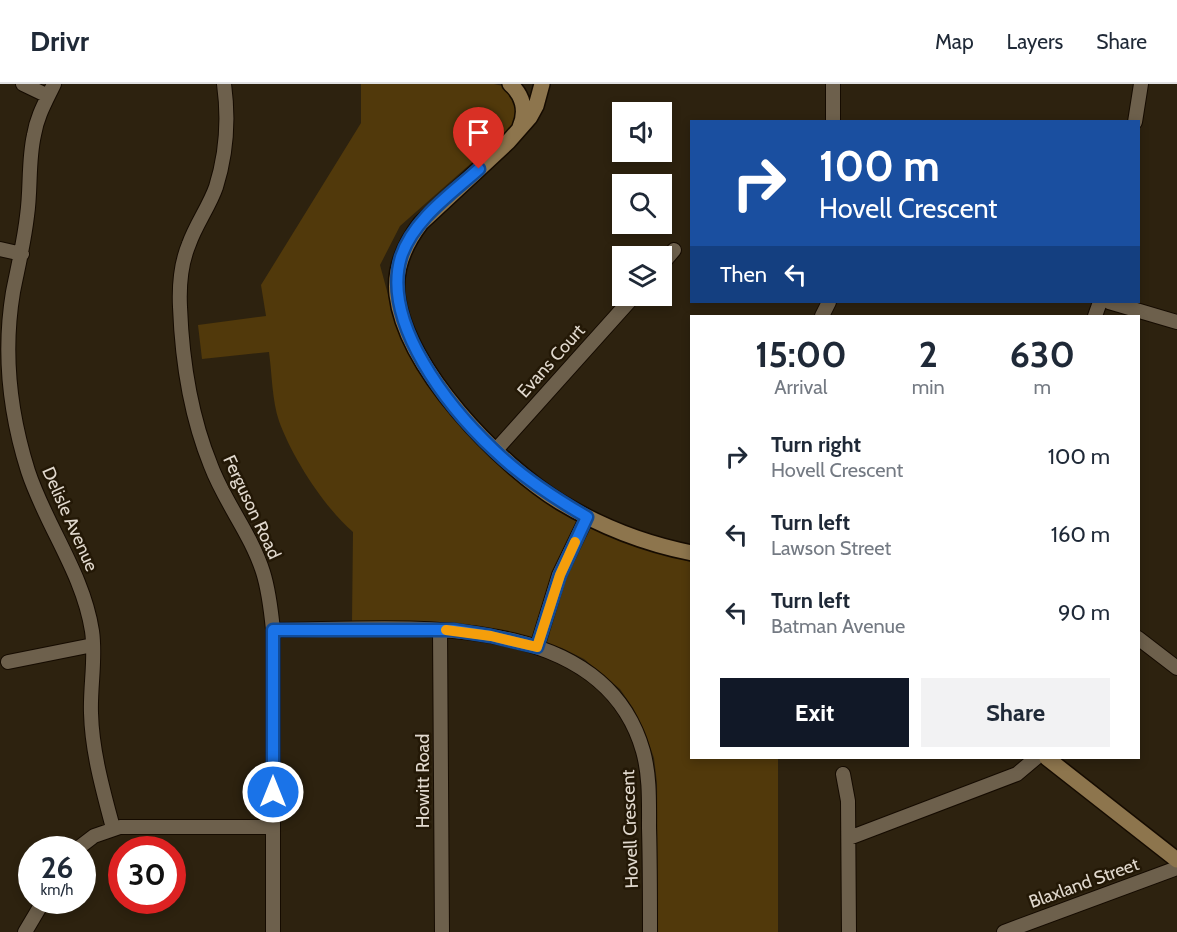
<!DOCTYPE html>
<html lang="en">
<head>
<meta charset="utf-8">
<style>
  :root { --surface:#fff; --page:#f2f2f3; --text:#1f2937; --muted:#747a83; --line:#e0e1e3; --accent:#111827 }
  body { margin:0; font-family:Cabin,sans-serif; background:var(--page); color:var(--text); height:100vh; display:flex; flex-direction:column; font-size:22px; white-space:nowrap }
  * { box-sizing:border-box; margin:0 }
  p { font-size:20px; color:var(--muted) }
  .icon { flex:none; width:33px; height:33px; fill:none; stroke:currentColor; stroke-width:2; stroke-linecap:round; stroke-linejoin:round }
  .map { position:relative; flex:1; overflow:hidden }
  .drawer { position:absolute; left:690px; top:231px; width:450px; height:444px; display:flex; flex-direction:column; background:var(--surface); border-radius:0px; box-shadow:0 3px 9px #0003 }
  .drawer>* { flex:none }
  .guide { position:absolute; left:690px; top:36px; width:450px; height:183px; border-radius:0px; box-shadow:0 3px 9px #0003; background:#1a4fa0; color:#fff; overflow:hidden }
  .controls { position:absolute; left:612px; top:18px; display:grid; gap:12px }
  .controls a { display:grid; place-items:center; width:60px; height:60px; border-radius:0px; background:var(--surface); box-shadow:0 3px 9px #0003; font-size:30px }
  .speed { position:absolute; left:18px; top:752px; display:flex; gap:12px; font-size:30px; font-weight:700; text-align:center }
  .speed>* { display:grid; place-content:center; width:78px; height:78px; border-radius:50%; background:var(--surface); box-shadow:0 3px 9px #0003; line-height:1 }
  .speed small { font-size:15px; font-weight:400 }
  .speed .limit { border:9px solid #d22; background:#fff; color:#111 }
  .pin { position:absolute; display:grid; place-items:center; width:51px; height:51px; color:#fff; margin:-62px -26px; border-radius:50% 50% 50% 0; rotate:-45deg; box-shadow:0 0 6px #0007 }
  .pin .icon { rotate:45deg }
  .me { position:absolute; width:66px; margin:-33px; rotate:0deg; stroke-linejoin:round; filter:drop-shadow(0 0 4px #0008) }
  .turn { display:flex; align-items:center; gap:21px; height:126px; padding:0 30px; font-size:27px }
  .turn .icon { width:78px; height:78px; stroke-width:2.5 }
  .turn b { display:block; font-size:42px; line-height:51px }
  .then { display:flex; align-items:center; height:57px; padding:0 30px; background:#0003; gap:12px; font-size:22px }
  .eta { display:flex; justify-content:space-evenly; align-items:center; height:102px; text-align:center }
  .eta b { font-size:36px; font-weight:700; line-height:42px }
  .action { display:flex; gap:12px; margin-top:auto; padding:12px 30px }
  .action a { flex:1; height:69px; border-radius:0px; background:var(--accent); color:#fff; font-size:24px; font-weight:700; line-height:69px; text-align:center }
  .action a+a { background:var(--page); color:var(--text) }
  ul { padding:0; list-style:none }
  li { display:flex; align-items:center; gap:18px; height:78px; padding:0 30px }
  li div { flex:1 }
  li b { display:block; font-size:22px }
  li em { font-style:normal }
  header { display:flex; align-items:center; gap:36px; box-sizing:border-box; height:84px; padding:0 30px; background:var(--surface); border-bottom:2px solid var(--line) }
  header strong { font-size:28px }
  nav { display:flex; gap:33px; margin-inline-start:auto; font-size:21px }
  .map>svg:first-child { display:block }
  .green { fill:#51390b }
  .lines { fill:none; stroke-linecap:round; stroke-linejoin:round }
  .street-casing { stroke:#150b00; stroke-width:16 }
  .secondary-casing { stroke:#150b00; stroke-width:18 }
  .street { stroke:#6d604c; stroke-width:14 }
  .secondary { stroke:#8d754d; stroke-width:15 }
  .route-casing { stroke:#114b97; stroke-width:15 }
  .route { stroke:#1a73e8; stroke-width:10 }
  .slow { stroke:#f59e0b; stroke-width:10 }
  .labels { text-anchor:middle; stroke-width:5; stroke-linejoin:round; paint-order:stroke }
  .street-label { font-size:18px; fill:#e1d9ce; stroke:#231806 }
</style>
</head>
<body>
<header>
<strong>Drivr</strong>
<nav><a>Map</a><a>Layers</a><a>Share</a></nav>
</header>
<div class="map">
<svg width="1177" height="848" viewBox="0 0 1177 848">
  <rect width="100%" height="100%" fill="#2d220f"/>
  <!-- green -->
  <path class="green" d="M361,0H494L503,2L517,15L516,38L511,44L400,142L380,181L394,233L441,315L496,377L560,426L640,463L691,478L692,674H778V848H658L657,699L654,674L645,648L633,624L620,605L584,575L562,564L513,550L478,542L452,538H352L353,448C324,423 292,373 279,337C272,316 272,290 269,268L202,275L198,241L266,232L261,201L361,39Z"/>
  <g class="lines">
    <!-- street casing -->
    <g class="street-casing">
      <path id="street" d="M23,0L48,12
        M54,0C46,17 37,32 34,51C28,77 31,105 27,132C24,158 18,183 13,208C3,268 10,330 28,387C46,442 83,489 92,547C96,574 90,602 91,629C92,668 103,706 113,744
        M224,0C229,36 227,68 216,103C209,123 196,140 189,160C181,179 179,202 180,223C182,276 191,333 211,382C225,419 251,450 263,488C269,507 271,526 273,546V848
        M833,0V38
        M1135,38L1141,0
        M0,165L22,170
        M662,180L674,166
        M1109,218L1177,238
        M822,232L829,218
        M1095,232L1100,218
        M495,367L634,212
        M273,546C391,546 601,519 643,667C650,692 649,718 649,744C650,778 650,813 650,848
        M440,546L442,848
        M1138,554L1177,584
        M537,563L559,491L587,433
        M8,578L93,561
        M843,690L848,717L849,848
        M849,754L1017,690L1036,674
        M77,765L94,752L120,743H273
        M25,848L44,816
        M1004,848L1177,784"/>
    </g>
    <!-- secondary casing -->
    <g class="secondary-casing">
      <path id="secondary" d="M510,0C523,11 527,27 520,43
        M542,0L536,22L530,33L508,58L421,139C405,160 394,184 397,211C406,285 499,380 560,418C600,442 646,460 692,469
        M1047,674L1177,776"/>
    </g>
    <!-- street -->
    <use href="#street" class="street"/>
    <!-- secondary -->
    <use href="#secondary" class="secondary"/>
  </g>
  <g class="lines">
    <!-- route casing -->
    <g class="route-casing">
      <path id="route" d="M273,708V546H453L491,552L537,563L560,491L587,433C554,414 522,393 495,367C449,324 381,239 401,173C413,136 451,110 479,85"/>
    </g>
    <!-- route -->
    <use href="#route" class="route"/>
    <!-- slow -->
    <path class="slow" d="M446,546L491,552L537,563L560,491L575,458"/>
  </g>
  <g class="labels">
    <!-- street labels -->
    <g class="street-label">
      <text transform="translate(551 277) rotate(-48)" y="6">Evans Court</text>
      <text transform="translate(252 423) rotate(65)" y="6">Ferguson Road</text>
      <text transform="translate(70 435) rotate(66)" y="6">Delisle Avenue</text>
      <text transform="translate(423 697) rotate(-90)" y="6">Howitt Road</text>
      <text transform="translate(630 745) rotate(-92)" y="6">Hovell Crescent</text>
      <text transform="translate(1084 799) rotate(-20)" y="6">Blaxland Street</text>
    </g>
  </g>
</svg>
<div class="controls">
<a><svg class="icon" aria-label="sound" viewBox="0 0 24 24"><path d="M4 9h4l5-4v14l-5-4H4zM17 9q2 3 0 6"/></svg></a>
<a><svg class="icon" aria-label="search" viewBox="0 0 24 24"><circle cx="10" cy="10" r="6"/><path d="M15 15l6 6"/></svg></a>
<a><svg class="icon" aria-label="layers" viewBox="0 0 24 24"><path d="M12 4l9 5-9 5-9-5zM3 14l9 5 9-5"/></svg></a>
</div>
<div class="speed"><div>26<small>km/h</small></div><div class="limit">30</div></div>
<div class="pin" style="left:479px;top:85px;background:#d93025"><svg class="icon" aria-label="arrive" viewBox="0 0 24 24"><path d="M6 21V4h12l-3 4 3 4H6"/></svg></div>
<svg class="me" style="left:273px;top:708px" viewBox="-20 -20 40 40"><circle r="17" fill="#1a73e8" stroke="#fff" stroke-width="3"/><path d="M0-11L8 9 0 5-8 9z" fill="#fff"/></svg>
<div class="guide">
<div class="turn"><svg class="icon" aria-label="right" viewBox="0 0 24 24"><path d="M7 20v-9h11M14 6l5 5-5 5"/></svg><div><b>100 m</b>Hovell Crescent</div></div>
<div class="then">Then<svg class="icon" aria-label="left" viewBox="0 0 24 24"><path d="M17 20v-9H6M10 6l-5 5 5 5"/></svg></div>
</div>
<section class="drawer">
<div class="eta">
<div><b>15:00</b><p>Arrival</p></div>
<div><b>2</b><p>min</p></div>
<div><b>630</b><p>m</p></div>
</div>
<ul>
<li><svg class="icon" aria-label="right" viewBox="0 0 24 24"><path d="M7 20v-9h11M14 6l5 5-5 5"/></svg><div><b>Turn right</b><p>Hovell Crescent</p></div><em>100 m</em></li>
<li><svg class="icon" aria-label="left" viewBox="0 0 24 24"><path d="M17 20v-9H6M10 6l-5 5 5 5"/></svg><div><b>Turn left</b><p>Lawson Street</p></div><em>160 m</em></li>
<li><svg class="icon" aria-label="left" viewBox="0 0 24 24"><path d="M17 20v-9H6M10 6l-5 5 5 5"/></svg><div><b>Turn left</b><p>Batman Avenue</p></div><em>90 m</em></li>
</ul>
<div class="action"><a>Exit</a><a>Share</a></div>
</section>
</div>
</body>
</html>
